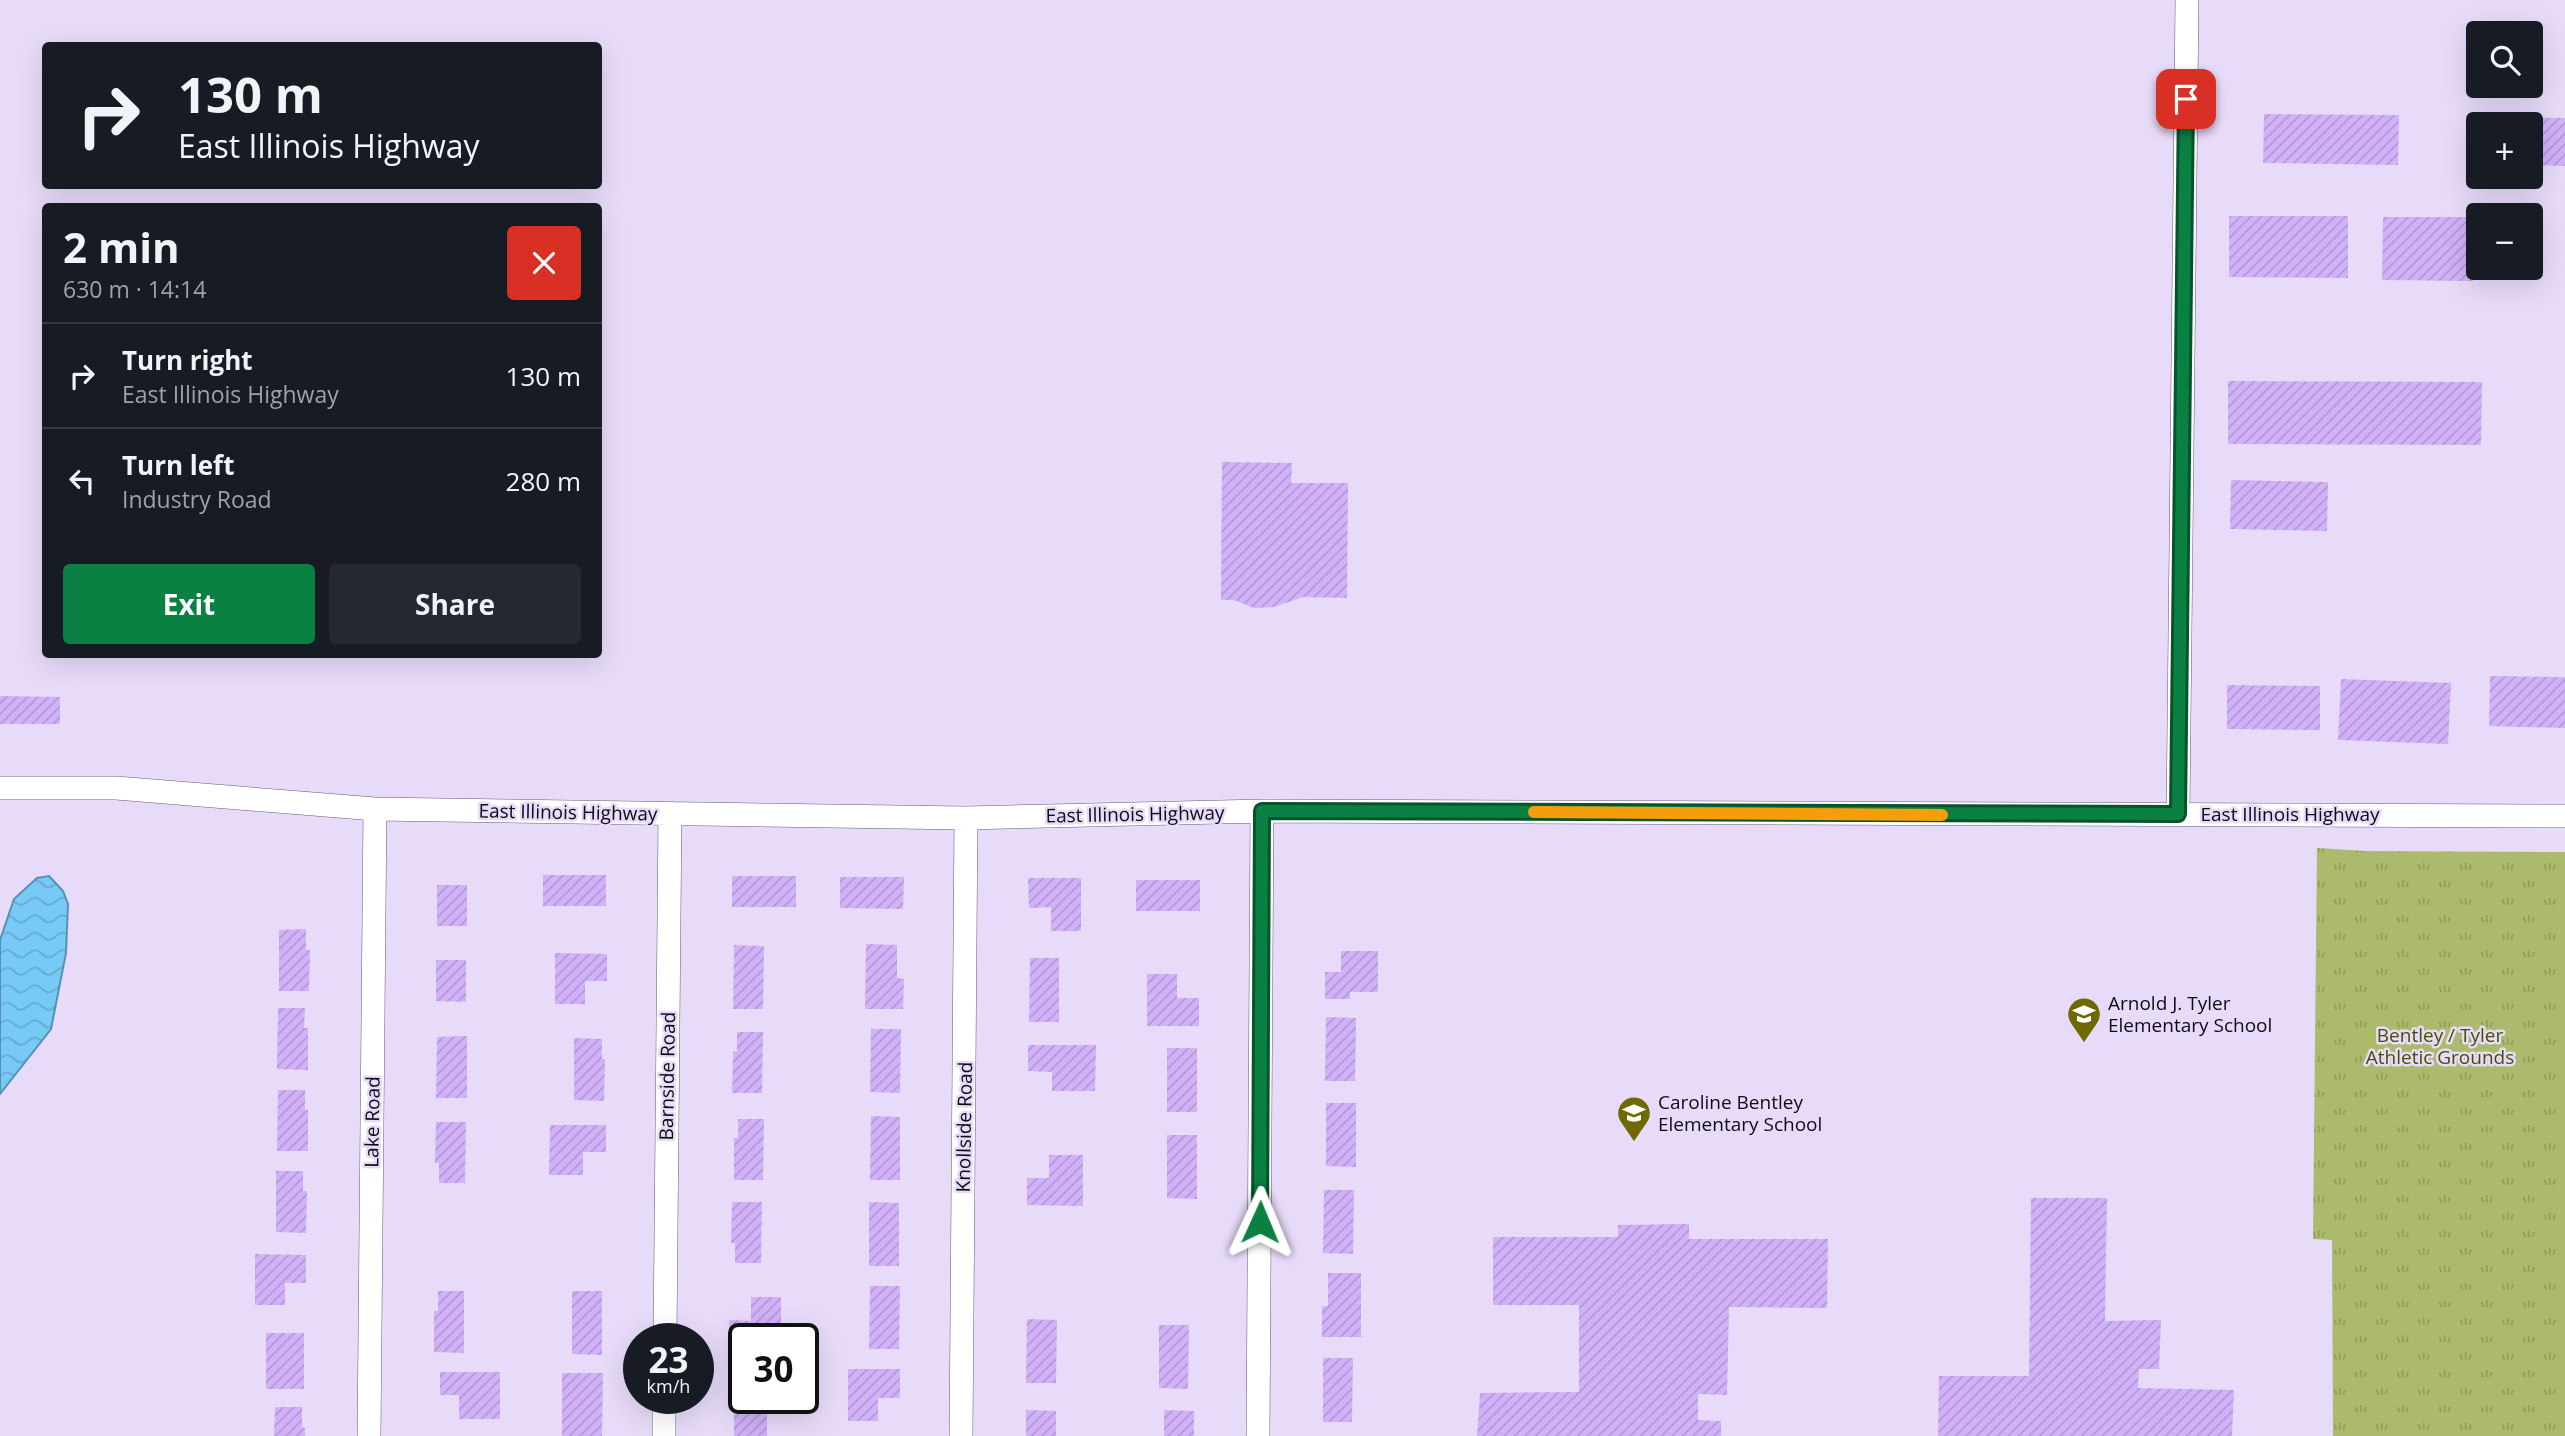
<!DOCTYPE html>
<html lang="en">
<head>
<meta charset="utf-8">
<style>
  :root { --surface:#171b24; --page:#242831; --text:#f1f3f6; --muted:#9ea1a6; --line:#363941; --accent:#0b8043 }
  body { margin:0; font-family:"Open Sans",sans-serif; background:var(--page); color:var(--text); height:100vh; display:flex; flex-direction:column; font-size:26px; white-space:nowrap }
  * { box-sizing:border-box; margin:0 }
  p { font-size:23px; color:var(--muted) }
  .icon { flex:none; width:38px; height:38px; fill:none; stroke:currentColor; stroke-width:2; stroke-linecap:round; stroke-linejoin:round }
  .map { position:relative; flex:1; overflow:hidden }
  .sheet { position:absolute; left:42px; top:203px; width:560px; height:455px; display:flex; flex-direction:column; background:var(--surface); border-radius:7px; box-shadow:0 7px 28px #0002 }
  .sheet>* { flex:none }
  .hud { position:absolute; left:42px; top:42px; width:560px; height:147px; border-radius:7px; box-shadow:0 7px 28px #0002; background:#171b24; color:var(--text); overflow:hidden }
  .controls { position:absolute; left:2466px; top:21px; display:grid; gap:14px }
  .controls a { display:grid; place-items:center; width:77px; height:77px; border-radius:7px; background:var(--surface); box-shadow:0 7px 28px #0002; font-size:35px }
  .speed { position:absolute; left:623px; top:1323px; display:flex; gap:14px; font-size:35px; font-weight:700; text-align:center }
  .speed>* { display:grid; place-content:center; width:91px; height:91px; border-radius:50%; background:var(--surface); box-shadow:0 7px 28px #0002; line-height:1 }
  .speed small { font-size:18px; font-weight:400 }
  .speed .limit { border:4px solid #111; border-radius:10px; background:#fff; color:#111 }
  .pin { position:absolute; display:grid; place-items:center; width:60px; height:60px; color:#fff; margin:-30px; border-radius:14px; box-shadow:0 4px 10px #0006 }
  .me { position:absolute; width:77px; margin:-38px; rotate:1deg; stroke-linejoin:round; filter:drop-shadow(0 0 5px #0008) }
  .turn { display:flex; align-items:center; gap:24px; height:147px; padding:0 21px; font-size:32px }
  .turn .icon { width:91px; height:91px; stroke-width:2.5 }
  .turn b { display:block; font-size:49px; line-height:60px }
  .round { display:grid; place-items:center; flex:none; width:74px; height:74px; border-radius:7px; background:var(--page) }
  .summary { display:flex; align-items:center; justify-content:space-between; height:119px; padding:0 21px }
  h1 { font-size:42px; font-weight:700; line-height:52px }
  .action { display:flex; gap:14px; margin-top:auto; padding:14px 21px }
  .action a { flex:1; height:80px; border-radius:7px; background:var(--accent); color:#fff; font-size:28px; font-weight:700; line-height:80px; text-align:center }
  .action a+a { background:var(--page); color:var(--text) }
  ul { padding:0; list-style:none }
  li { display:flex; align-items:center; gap:21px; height:105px; padding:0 21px; border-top:2px solid var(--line) }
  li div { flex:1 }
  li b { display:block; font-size:26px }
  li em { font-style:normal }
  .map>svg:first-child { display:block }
  .park { fill:url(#park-tufts) }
  .water { fill:url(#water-waves); stroke:#5890b2; stroke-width:2 }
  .building { fill:url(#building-hatch) }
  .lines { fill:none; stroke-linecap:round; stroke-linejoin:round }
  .street-casing { stroke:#655b74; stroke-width:24 }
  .street { stroke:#fff; stroke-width:23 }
  .route-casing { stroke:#07532c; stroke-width:18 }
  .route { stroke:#0b8043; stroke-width:12 }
  .slow { stroke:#f59e0b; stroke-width:12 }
  .labels { text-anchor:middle; stroke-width:5; stroke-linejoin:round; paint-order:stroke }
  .street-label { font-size:19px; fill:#0f0a14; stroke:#e7dbf9 }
  .poi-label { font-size:19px; fill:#0f0a14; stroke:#e7dbf9; text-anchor:start }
  .park-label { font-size:19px; fill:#454f00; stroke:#e7dbf9 }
</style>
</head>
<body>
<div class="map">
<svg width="2565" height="1436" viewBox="0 0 2565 1436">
  <defs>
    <pattern id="park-tufts" width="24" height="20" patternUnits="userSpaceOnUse" patternTransform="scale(1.75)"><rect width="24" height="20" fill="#abba6c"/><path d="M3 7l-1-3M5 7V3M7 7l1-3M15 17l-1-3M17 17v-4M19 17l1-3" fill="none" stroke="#929f5d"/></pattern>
    <pattern id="water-waves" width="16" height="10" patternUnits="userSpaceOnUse" patternTransform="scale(1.75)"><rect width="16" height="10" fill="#77c9f6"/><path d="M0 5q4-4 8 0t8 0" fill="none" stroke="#66abd2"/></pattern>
    <pattern id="building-hatch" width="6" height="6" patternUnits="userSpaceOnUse" patternTransform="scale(1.75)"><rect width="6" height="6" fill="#d1b2f9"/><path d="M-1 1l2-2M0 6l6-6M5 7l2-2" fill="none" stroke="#b298d5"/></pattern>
  </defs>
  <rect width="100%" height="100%" fill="#e7dbf9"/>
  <!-- park -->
  <path class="park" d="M2317,848L2365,851L2565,852V1436H2333L2332,1240L2313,1239Z"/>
  <!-- water -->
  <path class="water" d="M49,876L63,891L68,904L66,953L51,1029L0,1094V940L14,899L37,878Z"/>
  <!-- building -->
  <path class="building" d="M2264,114L2399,115L2398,165L2263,163Z
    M2483,117L2565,118V166L2530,165V124H2483Z
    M2229,216H2348V278L2229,277Z
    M2383,217H2474L2473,281L2382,280Z
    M2228,381L2482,382L2481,445L2228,444Z
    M1222,462L1292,463L1291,483H1348L1347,598L1303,597L1274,607L1254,608L1234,600H1221Z
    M2231,480L2328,482L2327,531L2230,529Z
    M2490,676L2565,677V728L2489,726Z
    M2341,679L2451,683L2448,744L2338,740Z
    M2227,685L2320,686V730L2227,729Z
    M0,696L60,697V724H0Z
    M543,875H606V906H543Z
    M732,876H796V907H732Z
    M840,877H904L903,909L840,908Z
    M1028,878H1081V931H1051V907L1029,908Z
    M1136,880H1200V911H1136Z
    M437,885H467V926H437Z
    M306,929V950H310L309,991H279V930Z
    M866,944L897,945V978L904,979L903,1009H865Z
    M734,945L764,946L763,1009H733Z
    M1341,951H1378V992H1350V999H1325V972H1341Z
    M555,953L607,954V981H585V1004H555Z
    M1030,958H1059V1022H1029Z
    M436,960H466V1002L436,1001Z
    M1147,974H1177V998H1199V1026H1147Z
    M278,1008H305L304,1028H308V1070L277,1069Z
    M1326,1017L1356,1018L1355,1081H1325Z
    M871,1029H901L900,1093L870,1092Z
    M737,1032H763L762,1093H732L733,1052L737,1051Z
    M467,1036V1098H436L437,1037Z
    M574,1038L602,1039V1059H605L604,1101L574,1100Z
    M1028,1045H1096L1095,1091H1052V1072L1028,1071Z
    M1167,1048H1197V1112H1167Z
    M278,1090H305V1110H308V1151H277Z
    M1326,1103H1356V1167L1326,1166Z
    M871,1116L900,1117V1180H870Z
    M738,1119H764L763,1180H734V1138H738Z
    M436,1122H466L465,1183H439V1163H435Z
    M550,1125H606V1152H583V1175H549Z
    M1167,1135H1197V1199L1167,1198Z
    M1049,1155H1083V1206L1027,1205V1178H1049Z
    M276,1171H303V1191H307L306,1233L276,1232Z
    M1324,1190H1354L1353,1254L1323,1253Z
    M2031,1198H2107L2105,1321L2161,1320L2159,1369H2139L2138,1388L2234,1390L2232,1436H1938L1939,1376H2029Z
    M732,1202H762L761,1263H735V1243H731Z
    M869,1202L899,1203V1266H869Z
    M1685,1224H1689V1239H1828L1827,1308L1729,1307L1727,1395L1698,1394V1420L1721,1421V1436H1477L1480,1393L1579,1392V1305H1493V1237H1618V1225Z
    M255,1254L306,1255V1283H285V1305H255Z
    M1328,1273H1361V1337H1322V1306H1328Z
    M870,1286H900L899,1349H869Z
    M438,1291H464V1353L434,1352V1311H438Z
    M572,1291H602V1355L572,1354Z
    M751,1297H781V1339H744V1349H729V1320L751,1321Z
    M1027,1319L1057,1320L1056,1383H1026Z
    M1159,1325H1189L1188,1389L1159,1388Z
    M266,1333H304V1389H266Z
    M1323,1358H1353L1352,1422H1323Z
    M848,1369H900V1398H878V1421H848Z
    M440,1372H500V1419H459V1395H440Z
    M562,1373H603L602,1436H562Z
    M729,1373H744V1398H767V1436H734V1405H729Z
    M275,1407H302V1427L305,1428V1436H274Z
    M1026,1410L1056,1411V1436H1026Z
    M1164,1410L1194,1411V1436H1164Z"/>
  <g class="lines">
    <!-- street casing -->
    <g class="street-casing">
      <path id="street" d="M0,788H116L375,809L966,818L1262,811L2565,816
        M2178,814L2187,0
        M665,1339L670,813
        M369,1436L375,809
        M664,1436V1398
        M961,1436L966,818
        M1258,1436L1262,811"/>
    </g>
    <!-- street -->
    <use href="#street" class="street"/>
  </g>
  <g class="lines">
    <!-- route casing -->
    <g class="route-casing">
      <path id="route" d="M1260,1222L1262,811L2178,814L2186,99"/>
    </g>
    <!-- route -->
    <use href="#route" class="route"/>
    <!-- slow -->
    <path class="slow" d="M1534,812L1942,815"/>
  </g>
  <!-- icons -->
  <defs>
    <g id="school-pin" transform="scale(1.75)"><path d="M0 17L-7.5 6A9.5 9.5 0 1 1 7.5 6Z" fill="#6e6901" stroke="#e7dbf9"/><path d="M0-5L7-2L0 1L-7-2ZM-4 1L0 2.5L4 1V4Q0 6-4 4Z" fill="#fff"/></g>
  </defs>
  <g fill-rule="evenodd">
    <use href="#school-pin" x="2084" y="1014"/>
    <use href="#school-pin" x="1634" y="1113"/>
  </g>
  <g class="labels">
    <!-- street labels -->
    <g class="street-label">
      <text transform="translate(568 812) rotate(1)" y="7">East Illinois Highway</text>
      <text transform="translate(1135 814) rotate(-1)" y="7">East Illinois Highway</text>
      <text x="2290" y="821">East Illinois Highway</text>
      <text transform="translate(667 1076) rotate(-89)" y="7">Barnside Road</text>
      <text transform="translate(372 1122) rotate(-89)" y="7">Lake Road</text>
      <text transform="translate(964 1127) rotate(-89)" y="7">Knollside Road</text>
    </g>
    <!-- poi labels -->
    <g class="poi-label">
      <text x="2108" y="1010">Arnold J. Tyler<tspan x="2108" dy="22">Elementary School</tspan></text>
      <text x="1658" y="1109">Caroline Bentley<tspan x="1658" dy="22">Elementary School</tspan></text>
    </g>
    <!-- park labels -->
    <g class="park-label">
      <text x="2440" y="1042">Bentley / Tyler<tspan x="2440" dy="22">Athletic Grounds</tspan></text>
    </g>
  </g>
</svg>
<div class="controls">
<a><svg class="icon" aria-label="search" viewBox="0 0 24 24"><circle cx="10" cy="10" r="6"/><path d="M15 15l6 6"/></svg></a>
<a>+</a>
<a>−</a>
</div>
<div class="speed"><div>23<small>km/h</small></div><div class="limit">30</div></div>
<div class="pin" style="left:2186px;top:99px;background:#d93025"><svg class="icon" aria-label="arrive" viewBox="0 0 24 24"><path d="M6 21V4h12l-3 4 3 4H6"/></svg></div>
<svg class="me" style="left:1260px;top:1222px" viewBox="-20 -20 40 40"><path d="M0-17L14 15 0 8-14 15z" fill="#0b8043" stroke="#fff" stroke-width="4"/></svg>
<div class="hud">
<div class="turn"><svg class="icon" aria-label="right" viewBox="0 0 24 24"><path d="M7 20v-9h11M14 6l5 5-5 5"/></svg><div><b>130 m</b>East Illinois Highway</div></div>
</div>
<section class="sheet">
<div class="summary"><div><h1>2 min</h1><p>630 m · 14:14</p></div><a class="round" style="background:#d93025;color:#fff"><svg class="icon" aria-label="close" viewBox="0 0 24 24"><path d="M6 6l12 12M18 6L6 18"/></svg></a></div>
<ul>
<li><svg class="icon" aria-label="right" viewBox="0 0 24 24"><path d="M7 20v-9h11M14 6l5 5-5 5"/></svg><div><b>Turn right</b><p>East Illinois Highway</p></div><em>130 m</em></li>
<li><svg class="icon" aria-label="left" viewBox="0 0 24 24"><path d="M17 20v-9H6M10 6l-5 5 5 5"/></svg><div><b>Turn left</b><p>Industry Road</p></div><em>280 m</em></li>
</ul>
<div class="action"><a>Exit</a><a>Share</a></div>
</section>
</div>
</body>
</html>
